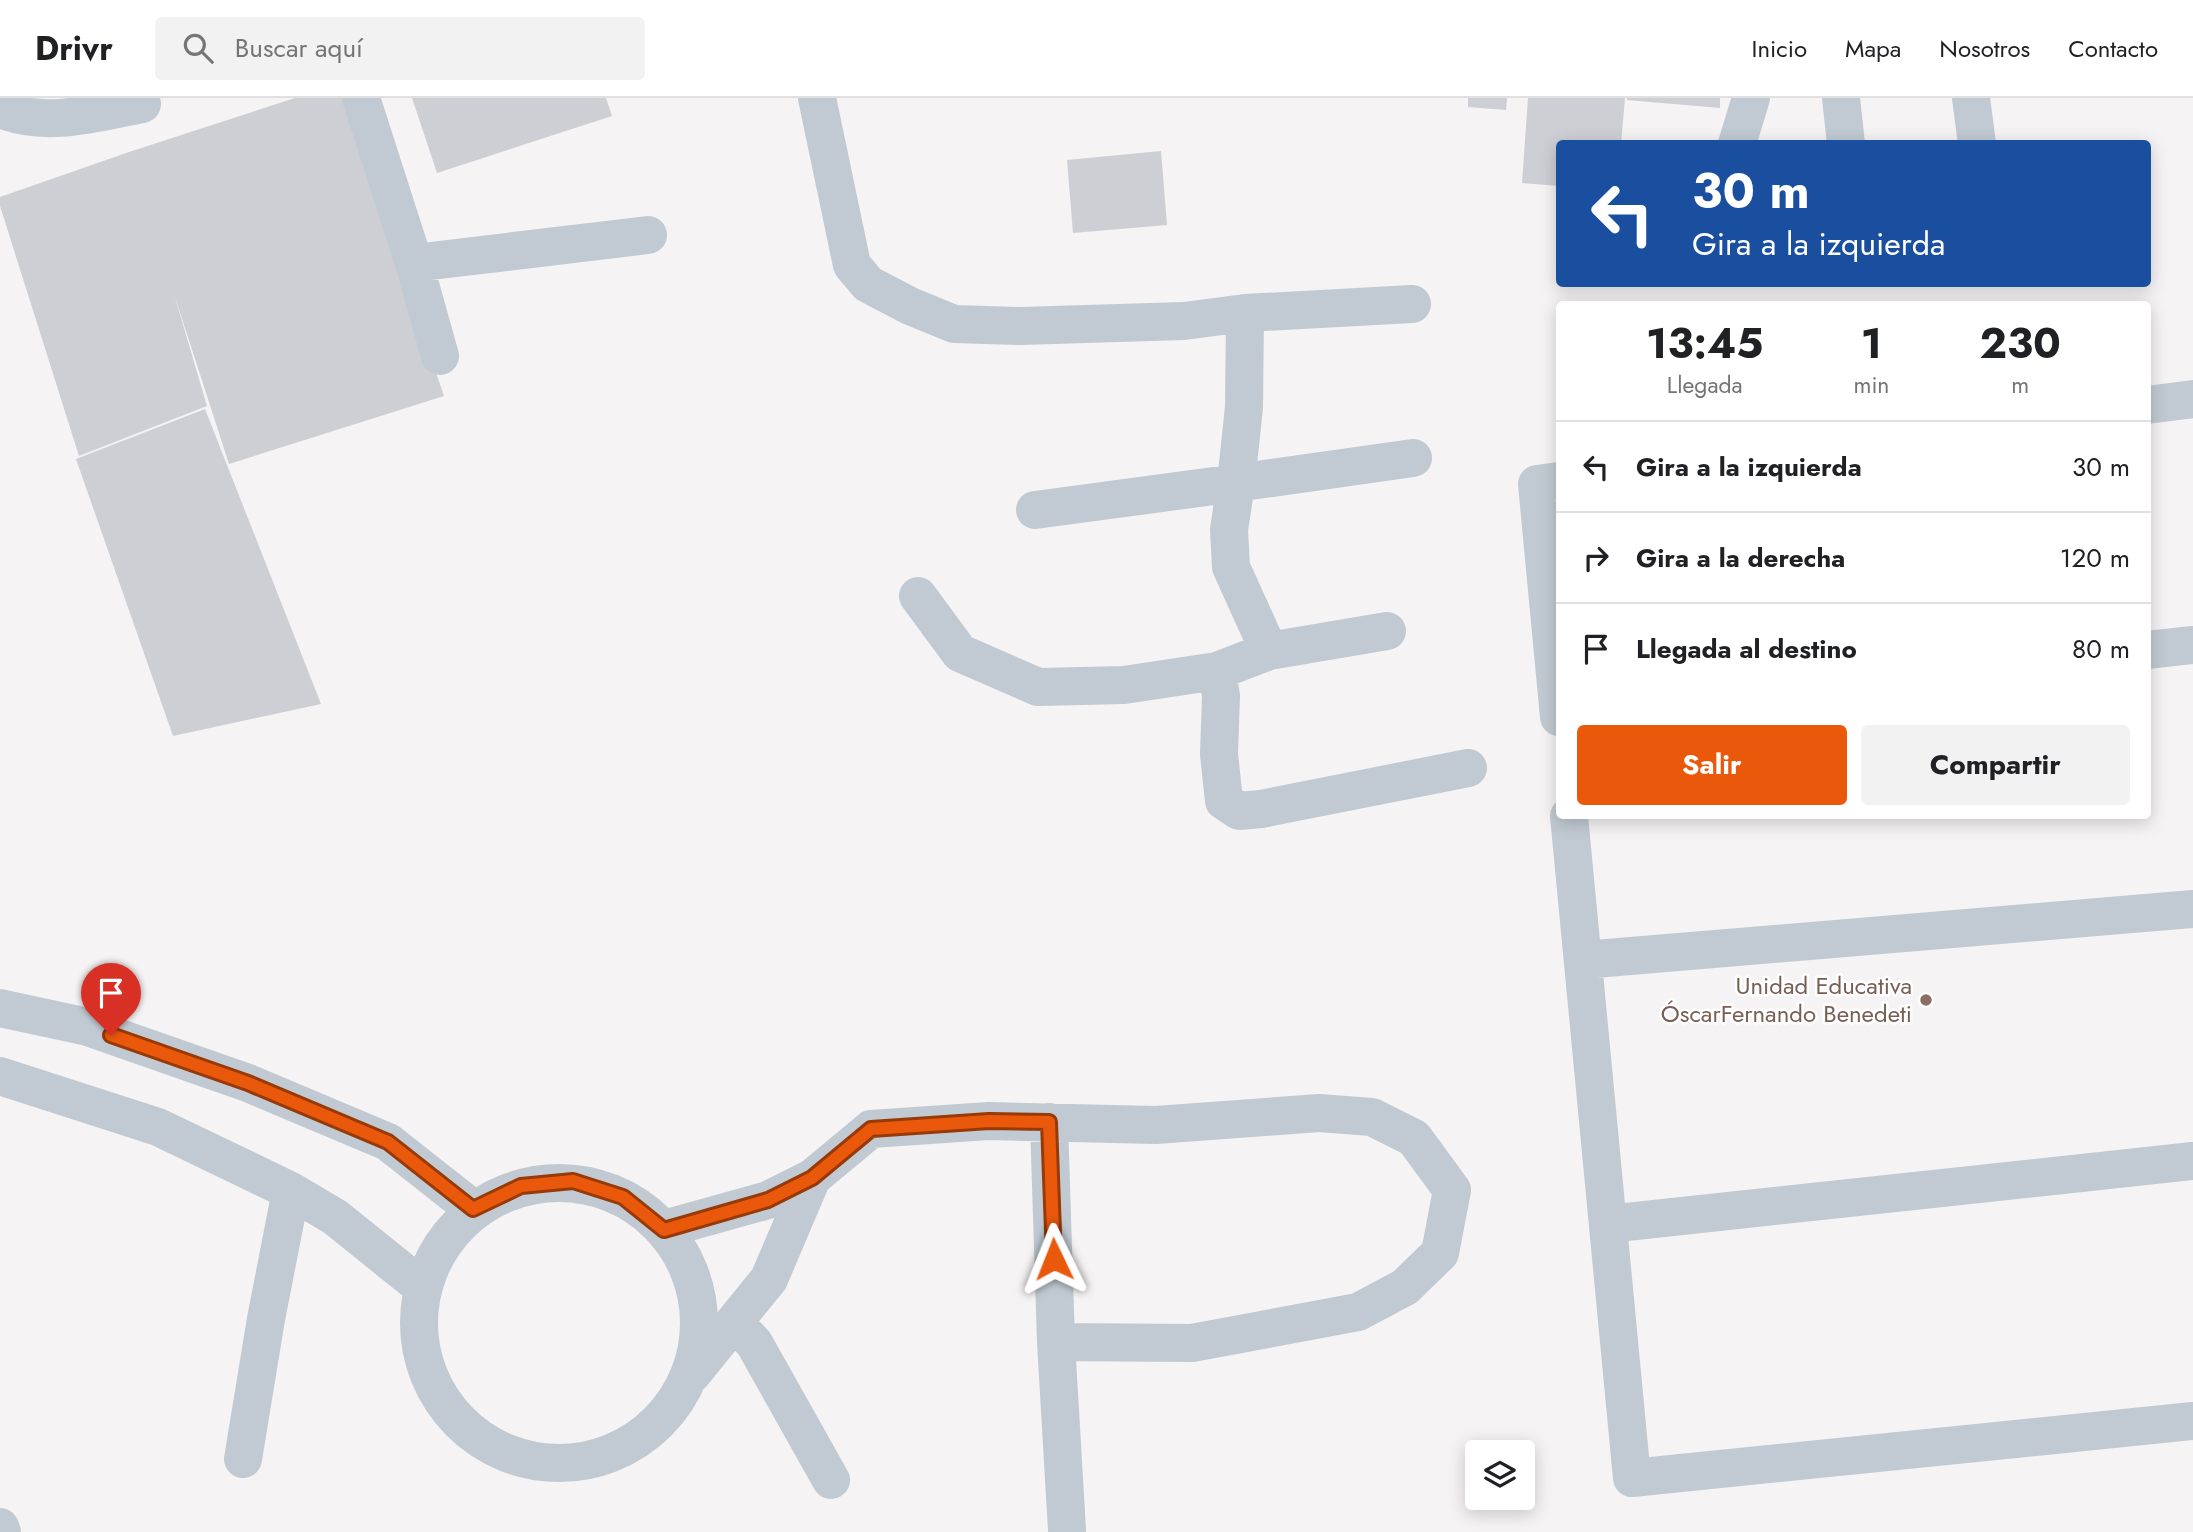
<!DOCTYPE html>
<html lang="es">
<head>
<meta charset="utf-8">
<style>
  :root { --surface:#fff; --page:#f2f2f2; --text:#202124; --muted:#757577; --line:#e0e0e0; --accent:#ea580c }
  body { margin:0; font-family:Jost,sans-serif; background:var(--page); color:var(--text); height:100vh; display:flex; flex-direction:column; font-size:26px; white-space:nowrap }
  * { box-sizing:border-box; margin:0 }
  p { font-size:23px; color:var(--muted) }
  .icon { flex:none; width:38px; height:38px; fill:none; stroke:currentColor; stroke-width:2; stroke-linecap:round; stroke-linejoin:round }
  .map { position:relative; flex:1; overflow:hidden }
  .drawer { position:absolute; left:1556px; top:203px; width:595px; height:518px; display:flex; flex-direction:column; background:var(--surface); border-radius:7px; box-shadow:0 4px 18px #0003 }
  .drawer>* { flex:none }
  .hud { position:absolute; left:1556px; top:42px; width:595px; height:147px; border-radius:7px; box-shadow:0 4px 18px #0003; background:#1a4fa0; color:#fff; overflow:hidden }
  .controls { position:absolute; left:1465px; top:1342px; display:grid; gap:14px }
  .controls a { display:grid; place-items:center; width:70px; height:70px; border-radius:7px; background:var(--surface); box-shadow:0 4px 18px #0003; font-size:35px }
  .pin { position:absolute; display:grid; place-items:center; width:60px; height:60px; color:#fff; margin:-72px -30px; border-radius:50% 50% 50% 0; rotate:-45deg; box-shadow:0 0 7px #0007 }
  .pin .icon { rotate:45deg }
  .me { position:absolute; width:77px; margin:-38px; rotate:358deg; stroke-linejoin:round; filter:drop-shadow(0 0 5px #0008) }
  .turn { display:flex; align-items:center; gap:24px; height:147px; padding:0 21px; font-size:32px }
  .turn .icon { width:91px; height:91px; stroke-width:2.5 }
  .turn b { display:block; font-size:49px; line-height:60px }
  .eta { display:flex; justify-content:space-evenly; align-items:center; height:119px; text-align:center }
  .eta b { font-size:42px; font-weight:700; line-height:49px }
  .button { display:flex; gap:14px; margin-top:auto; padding:14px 21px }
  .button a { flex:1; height:80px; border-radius:7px; background:var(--accent); color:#fff; font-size:28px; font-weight:700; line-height:80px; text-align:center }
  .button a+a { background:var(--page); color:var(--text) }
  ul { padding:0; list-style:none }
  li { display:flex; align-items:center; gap:21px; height:91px; padding:0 21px; border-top:2px solid var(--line) }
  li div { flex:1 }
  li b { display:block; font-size:26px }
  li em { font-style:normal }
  header { display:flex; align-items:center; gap:42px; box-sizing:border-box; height:98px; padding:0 35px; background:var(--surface); border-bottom:2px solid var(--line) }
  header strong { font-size:33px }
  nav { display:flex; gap:38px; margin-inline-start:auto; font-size:24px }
  .search { width:490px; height:63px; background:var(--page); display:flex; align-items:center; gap:18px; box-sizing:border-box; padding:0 24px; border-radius:7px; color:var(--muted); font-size:26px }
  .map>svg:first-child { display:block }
  .building { fill:#cdcfd5 }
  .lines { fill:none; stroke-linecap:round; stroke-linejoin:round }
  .minor { stroke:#c1cad2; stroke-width:38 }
  .route-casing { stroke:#983908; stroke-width:18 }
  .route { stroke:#ea580c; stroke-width:12 }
  .education-dot { fill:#8d6e63; stroke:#fff; stroke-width:2.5 }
  .labels { text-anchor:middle; stroke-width:5; stroke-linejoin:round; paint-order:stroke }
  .education-label { font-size:24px; fill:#785e54; stroke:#fff; text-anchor:end }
</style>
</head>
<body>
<header>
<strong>Drivr</strong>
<div class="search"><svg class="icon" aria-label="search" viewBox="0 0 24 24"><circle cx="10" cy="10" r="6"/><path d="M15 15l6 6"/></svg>Buscar aquí</div>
<nav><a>Inicio</a><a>Mapa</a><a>Nosotros</a><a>Contacto</a></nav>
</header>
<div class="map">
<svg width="2193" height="1434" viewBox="0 0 2193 1434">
  <rect width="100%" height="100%" fill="#f5f3f3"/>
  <!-- building -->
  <path class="building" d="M295,0H343L444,298L229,366L174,196L207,308L79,358L0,108V99L129,54Z
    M412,0H606L612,18L437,75Z
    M1468,0H1507L1506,12L1468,9Z
    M1528,0H1625L1621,46H1559V88L1522,85Z
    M1627,0H1720V10L1627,2Z
    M1161,53L1167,127L1073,135L1067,62Z
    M205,311L321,606L173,638L76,361Z"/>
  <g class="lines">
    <!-- minor -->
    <path class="minor" d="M361,0L414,165L440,258
      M817,0L852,167L868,186L910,208L954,226L1020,228L1184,223L1245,215L1412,206
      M1841,0L1846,46
      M1971,0L1977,46
      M0,11C46,30 95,15 142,6
      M1737,46L1751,0
      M414,165L648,137
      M2147,307L2193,301
      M1559,383L1537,386L1559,619
      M1035,412L1236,385L1244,309L1245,215
      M918,498L960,555L1038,589L1124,587L1217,573L1269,553
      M1387,533L1269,553L1231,469L1229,432L1236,385L1413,360
      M2147,552L2193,547
      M1217,573L1221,598L1219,656L1224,703L1239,713L1261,711L1468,670
      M1569,718L1632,1380L2193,1323
      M1583,862L2193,811
      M0,910L88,929L248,985L388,1044L473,1111
      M0,978L158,1029L291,1093L335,1119L422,1189
      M419 1225a140 140 0 1 1 280 0a140 140 0 1 1-280 0Z
      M1608,1126L2193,1063
      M664,1131L768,1102L812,1080L871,1031L989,1023L1156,1027L1319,1015L1372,1019L1414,1040L1452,1092L1440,1155L1405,1189L1358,1214L1192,1245L1056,1244L1049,1024
      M735,1225L754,1245L831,1382
      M1056,1244L1067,1432
      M692,1276L769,1181L812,1080
      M243,1361L266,1221L291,1093
      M0,1429L2,1434"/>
  </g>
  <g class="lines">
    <!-- route casing -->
    <g class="route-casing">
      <path id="route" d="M111,937L248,985L388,1044L473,1111L521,1088L573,1083L623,1099L664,1132L768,1102L812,1080L871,1031L989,1023L1049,1024L1054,1161"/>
    </g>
    <!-- route -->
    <use href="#route" class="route"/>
  </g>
  <!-- markers -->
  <circle class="education-dot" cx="1926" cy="902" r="7"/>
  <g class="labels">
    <!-- education labels -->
    <g class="education-label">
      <text x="1912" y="896">Unidad Educativa<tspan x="1912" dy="28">ÓscarFernando Benedeti</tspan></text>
    </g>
  </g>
</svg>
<div class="controls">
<a><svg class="icon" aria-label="layers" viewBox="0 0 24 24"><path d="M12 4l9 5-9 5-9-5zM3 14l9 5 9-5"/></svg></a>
</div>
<div class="pin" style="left:111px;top:937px;background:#d93025"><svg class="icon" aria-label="arrive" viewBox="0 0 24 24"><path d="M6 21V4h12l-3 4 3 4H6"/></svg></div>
<svg class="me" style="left:1054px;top:1161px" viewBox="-20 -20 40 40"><path d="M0-17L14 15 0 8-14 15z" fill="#ea580c" stroke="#fff" stroke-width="4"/></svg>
<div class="hud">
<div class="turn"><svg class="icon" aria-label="left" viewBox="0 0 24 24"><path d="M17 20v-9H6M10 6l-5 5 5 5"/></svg><div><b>30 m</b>Gira a la izquierda</div></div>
</div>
<section class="drawer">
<div class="eta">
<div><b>13:45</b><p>Llegada</p></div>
<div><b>1</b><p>min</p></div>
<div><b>230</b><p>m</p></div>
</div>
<ul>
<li><svg class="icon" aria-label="left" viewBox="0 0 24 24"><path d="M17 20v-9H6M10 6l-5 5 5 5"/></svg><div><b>Gira a la izquierda</b></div><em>30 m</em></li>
<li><svg class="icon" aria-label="right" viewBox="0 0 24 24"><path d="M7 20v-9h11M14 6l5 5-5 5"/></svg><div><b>Gira a la derecha</b></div><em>120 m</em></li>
<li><svg class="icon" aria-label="arrive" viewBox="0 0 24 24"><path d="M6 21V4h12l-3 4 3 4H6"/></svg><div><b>Llegada al destino</b></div><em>80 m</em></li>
</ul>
<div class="button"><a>Salir</a><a>Compartir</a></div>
</section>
</div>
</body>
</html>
